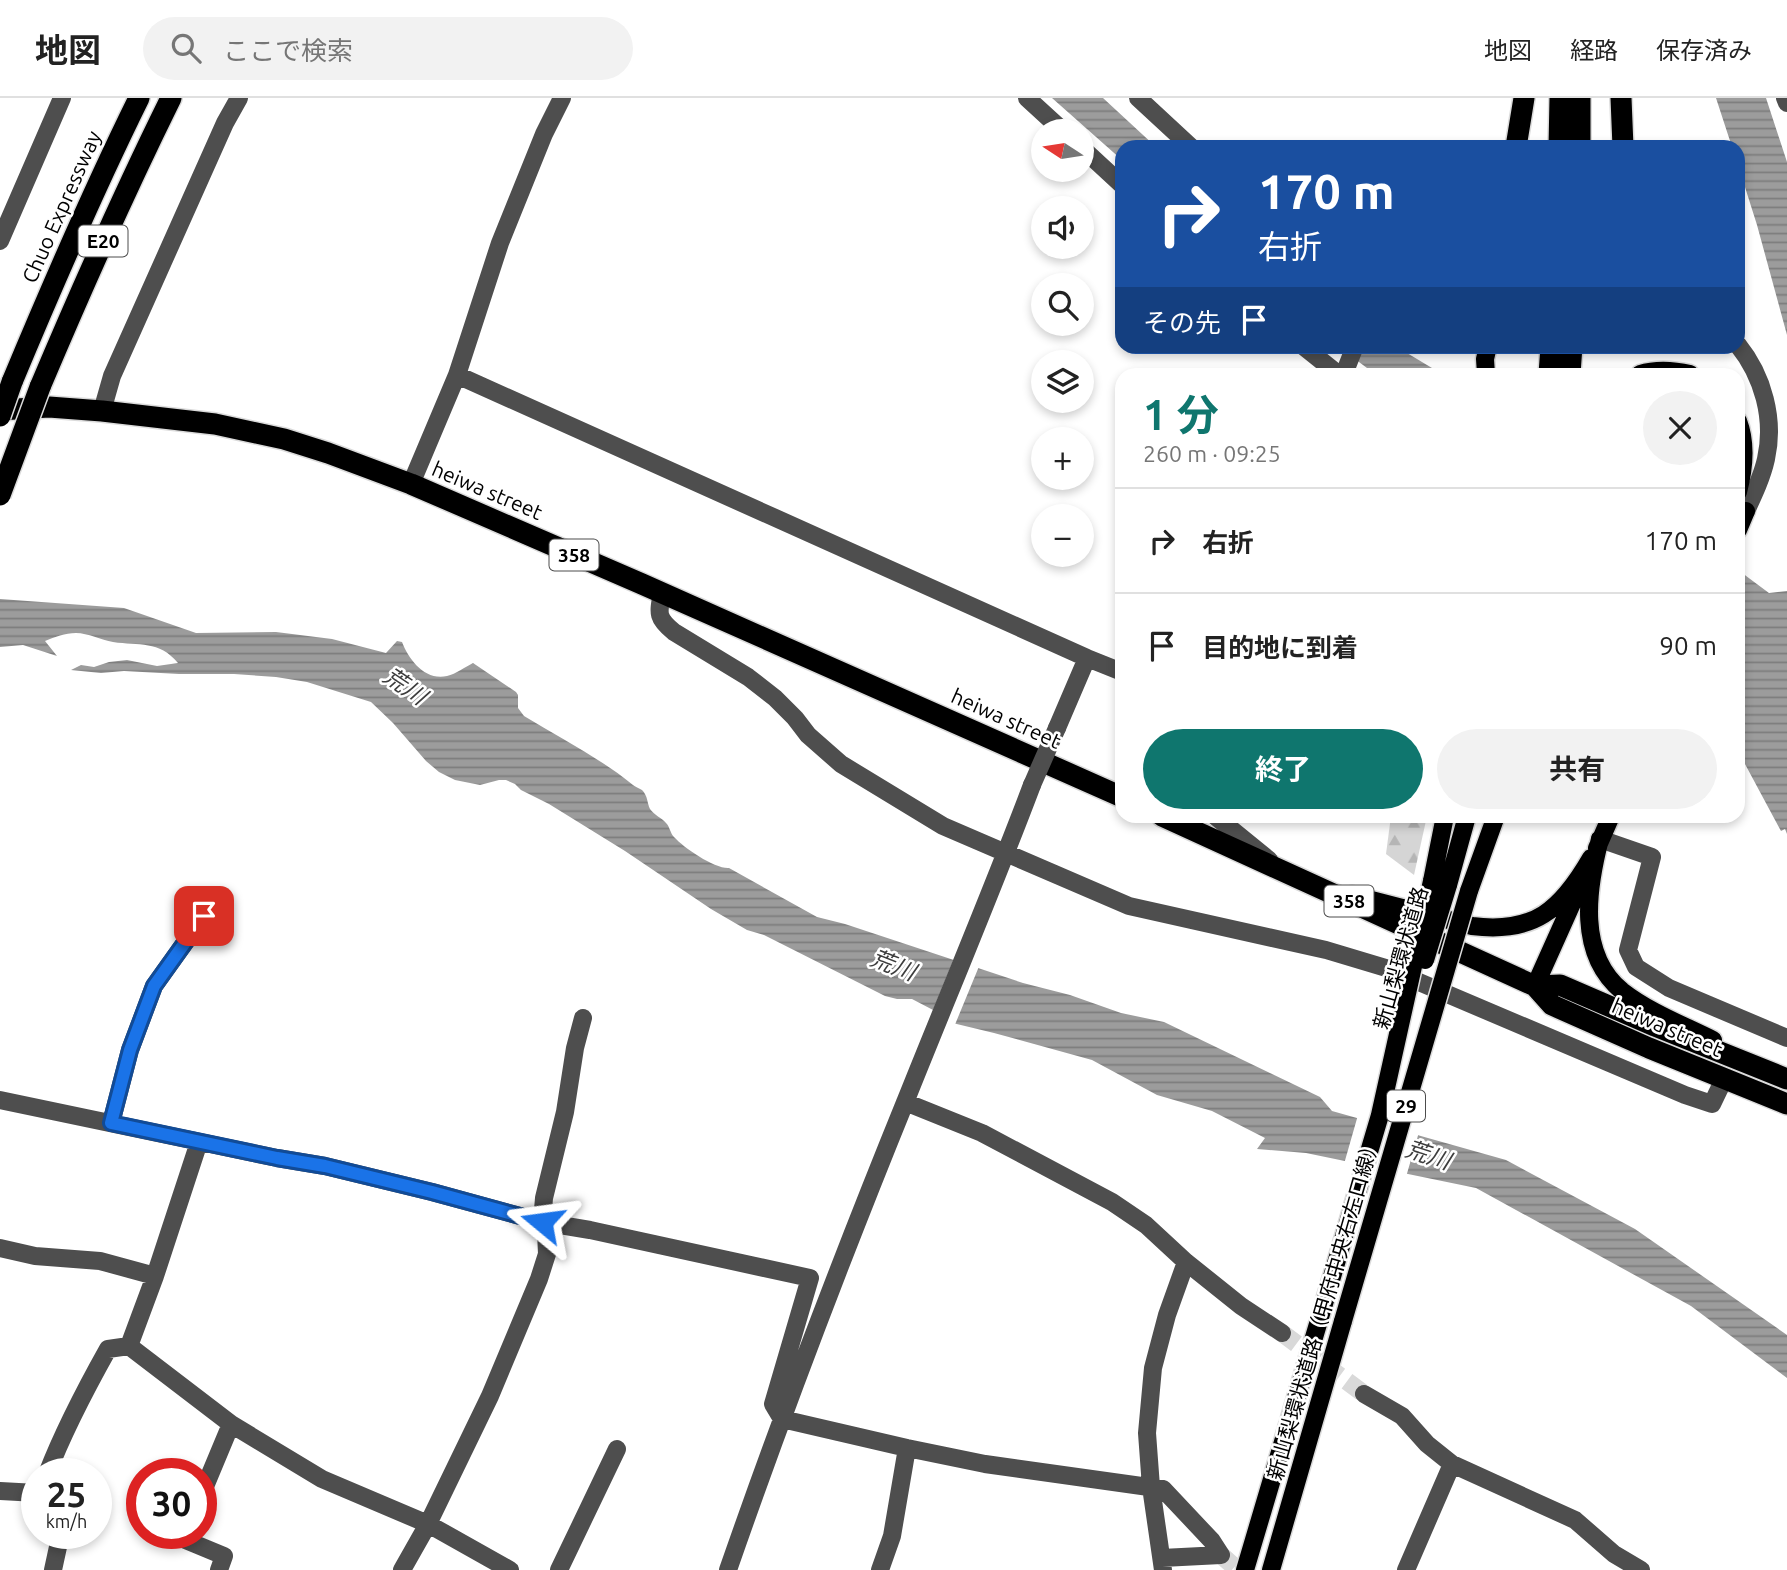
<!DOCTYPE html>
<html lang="ja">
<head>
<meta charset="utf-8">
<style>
  :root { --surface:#fff; --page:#f2f2f2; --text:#222; --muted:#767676; --line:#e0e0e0; --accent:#0f766e }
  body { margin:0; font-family:Ubuntu,"Noto Sans JP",sans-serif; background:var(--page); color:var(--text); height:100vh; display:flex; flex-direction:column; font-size:26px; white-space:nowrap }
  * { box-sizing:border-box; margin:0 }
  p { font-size:23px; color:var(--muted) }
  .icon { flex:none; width:38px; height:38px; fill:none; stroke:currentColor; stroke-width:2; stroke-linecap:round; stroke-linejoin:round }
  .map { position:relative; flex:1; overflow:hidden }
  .details { position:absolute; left:1115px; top:270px; width:630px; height:455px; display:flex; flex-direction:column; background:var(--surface); border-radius:21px; box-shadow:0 4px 10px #0003 }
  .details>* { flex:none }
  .top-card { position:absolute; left:1115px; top:42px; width:630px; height:214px; border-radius:21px; box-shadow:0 4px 10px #0003; background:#1a4fa0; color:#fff; overflow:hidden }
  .needle { width:46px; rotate:282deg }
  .buttons { position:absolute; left:1031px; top:21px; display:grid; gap:14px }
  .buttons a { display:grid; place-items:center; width:63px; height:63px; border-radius:50%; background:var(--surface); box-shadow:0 4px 10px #0003; font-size:35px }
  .speed { position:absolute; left:21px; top:1360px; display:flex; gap:14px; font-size:35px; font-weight:700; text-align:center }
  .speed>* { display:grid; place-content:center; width:91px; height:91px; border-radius:50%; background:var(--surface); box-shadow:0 4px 10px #0003; line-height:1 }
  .speed small { font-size:18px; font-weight:400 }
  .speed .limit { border:10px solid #d22; background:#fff; color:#111 }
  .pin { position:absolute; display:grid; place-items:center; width:60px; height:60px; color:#fff; margin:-30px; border-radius:14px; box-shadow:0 4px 10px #0006 }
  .me { position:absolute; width:77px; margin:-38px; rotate:286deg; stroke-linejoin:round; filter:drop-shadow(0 0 5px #0008) }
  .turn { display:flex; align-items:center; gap:24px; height:147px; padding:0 28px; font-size:32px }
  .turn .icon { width:91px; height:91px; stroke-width:2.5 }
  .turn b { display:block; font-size:49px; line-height:60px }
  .then { display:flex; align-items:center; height:66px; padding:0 28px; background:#0003; gap:14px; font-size:26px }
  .round { display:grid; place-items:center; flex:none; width:74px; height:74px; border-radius:37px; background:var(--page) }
  .summary { display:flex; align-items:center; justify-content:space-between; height:119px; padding:0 28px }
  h1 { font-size:42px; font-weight:700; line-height:52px; color:var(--accent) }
  .cta { display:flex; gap:14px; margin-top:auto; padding:14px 28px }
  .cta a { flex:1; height:80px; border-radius:42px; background:var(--accent); color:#fff; font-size:28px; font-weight:700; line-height:80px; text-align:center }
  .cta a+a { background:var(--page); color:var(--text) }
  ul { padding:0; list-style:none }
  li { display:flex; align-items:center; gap:21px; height:105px; padding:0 28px; border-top:2px solid var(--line) }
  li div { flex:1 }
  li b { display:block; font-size:26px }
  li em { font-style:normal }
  header { display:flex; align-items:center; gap:42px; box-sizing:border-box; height:98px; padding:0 35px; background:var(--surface); border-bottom:2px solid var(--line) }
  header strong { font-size:33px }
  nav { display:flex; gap:38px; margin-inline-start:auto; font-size:24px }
  .search { width:490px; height:63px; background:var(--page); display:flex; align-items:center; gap:18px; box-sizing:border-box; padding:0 24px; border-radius:38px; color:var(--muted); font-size:26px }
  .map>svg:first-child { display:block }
  .forest { fill:url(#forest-firs) }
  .water { fill:url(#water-rules) }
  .pier { fill:#fff }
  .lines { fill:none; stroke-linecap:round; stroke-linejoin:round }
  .minor-tunnel { stroke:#d9d9d9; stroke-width:18; stroke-dasharray:18 9; stroke-linecap:butt }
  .major-casing { stroke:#dbdbdb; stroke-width:21 }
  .highway-casing { stroke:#dbdbdb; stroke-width:24 }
  .minor { stroke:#4e4e4e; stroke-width:18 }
  .major { stroke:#000; stroke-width:18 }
  .highway { stroke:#000; stroke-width:21 }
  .major-bridge-casing { stroke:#dbdbdb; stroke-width:21; stroke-linecap:butt }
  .highway-bridge-casing { stroke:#dbdbdb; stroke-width:24; stroke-linecap:butt }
  .minor-bridge { stroke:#4e4e4e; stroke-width:18 }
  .major-bridge { stroke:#000; stroke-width:18 }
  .highway-bridge { stroke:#000; stroke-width:21 }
  .route-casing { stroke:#114b97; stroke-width:18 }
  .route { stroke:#1a73e8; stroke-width:12 }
  .labels { text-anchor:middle; stroke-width:5; stroke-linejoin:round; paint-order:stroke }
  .shield { fill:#fff; stroke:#4c4c4c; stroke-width:2 }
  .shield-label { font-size:19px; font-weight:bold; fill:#000 }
  .street-label { font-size:21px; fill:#000; stroke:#fff }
  .water-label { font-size:23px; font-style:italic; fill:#3d3d3d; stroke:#fff }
</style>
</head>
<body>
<header>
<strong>地図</strong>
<div class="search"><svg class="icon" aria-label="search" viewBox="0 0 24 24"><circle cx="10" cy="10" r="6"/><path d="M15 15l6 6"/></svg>ここで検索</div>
<nav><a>地図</a><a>経路</a><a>保存済み</a></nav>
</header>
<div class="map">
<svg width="1787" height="1472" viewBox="0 0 1787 1472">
  <defs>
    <pattern id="forest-firs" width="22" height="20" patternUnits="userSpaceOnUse" patternTransform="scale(1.75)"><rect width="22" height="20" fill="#d5d5d5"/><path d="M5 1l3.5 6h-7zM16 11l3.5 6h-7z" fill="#b5b5b5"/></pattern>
    <pattern id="water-rules" width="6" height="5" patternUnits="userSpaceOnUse" patternTransform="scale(1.75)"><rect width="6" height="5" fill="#9c9c9c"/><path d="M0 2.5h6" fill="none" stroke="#7d7d7d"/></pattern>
  </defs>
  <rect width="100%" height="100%" fill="#fff"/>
  <!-- forest -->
  <path class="forest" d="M1391,718H1427L1414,777L1386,756Z"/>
  <!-- water -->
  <path class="water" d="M1052,0H1103L1156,49H1122V62Z
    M1716,0H1766L1787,64V237L1757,127L1738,67V49H1732Z
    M1339,249H1397L1442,276H1375Z
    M1738,472L1769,495L1787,493V736L1785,731L1781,733L1738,653V560L1744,525L1738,507Z
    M0,501L124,510L196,535L276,534L332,541L386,555L397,543L402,544C409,562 425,583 447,578C456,576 465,569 473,565L516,594L518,597V610L524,618C560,640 600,660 633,687C635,689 639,690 642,692C648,698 647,705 650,711C654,717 662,720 666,725C670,729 670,735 674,739C684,750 715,771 729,770L817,819L845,826L1023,885L1070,897L1121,915L1164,924L1320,999L1332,1013L1506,1062L1635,1131L1787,1237V1280L1691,1208L1476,1090L1306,1055L1257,1051L1265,1040L1212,1013L1157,997L1092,962L994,935L936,921L935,913L912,901H897L885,898L764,837L747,832L711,811L625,753L549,706L521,692L515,686L506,682H499L480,687L455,682L439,674L426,663L393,625L371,604L307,584L276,579L234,576H179L124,573L101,575L71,572L81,567L94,569L109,564L127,562L157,568L178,565C159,542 139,548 113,544C101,542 88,535 76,535C65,535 55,539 45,543L57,558L23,547L0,549Z"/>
  <!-- pier -->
  <path class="pier" d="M955,858L980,866L954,929L934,924L931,921V917Z
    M1358,1017L1419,1034L1406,1079L1344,1066Z"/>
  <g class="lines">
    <!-- minor-tunnel -->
    <path class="minor-tunnel" d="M1282,1235L1364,1296
      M1221,1457L1238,1472"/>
    <!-- major casing -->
    <g class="major-casing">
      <path id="major" d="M1486,276L1485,261L1488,248
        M1640,276C1656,271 1673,272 1690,276
        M1738,323C1747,346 1744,371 1738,394
        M1738,432L1746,413
        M1600,741C1587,791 1577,856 1622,893C1649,914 1683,927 1713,942
        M1597,750L1611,718
        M1432,783L1445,718
        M1448,787L1467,718
        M1469,793L1496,718
        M1352,797L1472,828C1534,836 1561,812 1591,760
        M1535,888L1578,792
        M1245,1472L1380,1017
        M1271,1472L1343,1223"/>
    </g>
    <!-- highway casing -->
    <g class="highway-casing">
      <path id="highway" d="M1621,0L1623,49
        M1516,49L1524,0
        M1559,49L1560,0
        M1580,49V0
        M1549,276L1551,248
        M1570,276L1572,248
        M12,284C52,188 93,93 139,0
        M40,289C81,192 124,95 171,0
        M0,312L49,309L102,313L215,326L284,341L328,355L411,386L642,486L1122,699
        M1162,718L1535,888L1560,887L1655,928L1787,981
        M1535,888L1552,907L1649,950L1787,1006"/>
    </g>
    <!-- minor -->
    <path class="minor" d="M1027,0L1063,33
      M1138,0L1191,49
      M1785,0L1787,5
      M1082,50L1122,87
      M0,143L62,0
      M1738,247C1763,278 1775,321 1766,361C1762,379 1754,396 1746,413
      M1303,248L1338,276
      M1344,276L1355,248
      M457,277L1087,560L1122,574
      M102,313L112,278L225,25L239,0
      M411,386L457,277L500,145L544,36L562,0
      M662,495C658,516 657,520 674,534L748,579L775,600L795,620L808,637L841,666L943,728L1129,808L1326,852L1386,870L1685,997L1712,1006L1724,981
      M1057,630L1087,560
      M1215,718L1269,762
      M1600,741L1652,759L1628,852L1636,869L1669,890L1787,940
      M0,1002L277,1060L325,1068L432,1094L542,1124L590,1132L810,1180L773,1306L782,1321L907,1350L985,1366L1163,1391L1212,1443L1221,1457
      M905,1004L982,1035L1112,1104L1146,1127L1186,1164L1241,1208L1282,1235
      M111,1025L130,952L154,888L204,818
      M0,1150L35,1158L100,1163L155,1178
      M129,1248L231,1326L322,1381L428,1426L510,1472
      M1364,1296L1402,1318L1427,1346L1452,1366L1575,1422L1614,1456L1641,1472
      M47,1376C64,1332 85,1292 108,1251L129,1248L155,1178L199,1044
      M0,1393L37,1395
      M201,1398L231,1326
      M186,1435L183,1441L224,1458L219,1472
      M1162,1460L1221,1457
      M53,1472L61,1435
      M402,1472L428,1426L490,1298L539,1181L547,1156L546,1134L542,1124L544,1100L565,1014L575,950L583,920
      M559,1472L617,1351
      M728,1472C783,1314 843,1157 906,1002C948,897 992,793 1032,687
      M880,1472L892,1438L907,1350
      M1163,1472L1151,1389L1147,1335L1153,1270L1167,1217L1186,1164
      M1406,1472L1452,1366"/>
    <!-- major -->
    <use href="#major" class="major"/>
    <!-- highway -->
    <use href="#highway" class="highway"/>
    <!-- major-bridge casing -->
    <g class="major-bridge-casing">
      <path id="major-bridge" d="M1425,862L1448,787
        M1380,1017L1432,783
        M1343,1223L1469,793"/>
    </g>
    <!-- highway-bridge casing -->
    <g class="highway-bridge-casing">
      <path id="highway-bridge" d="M0,318L12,284
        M0,397L40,289"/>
    </g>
    <!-- minor-bridge -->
    <path class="minor-bridge" d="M1032,687L1057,630"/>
    <!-- major-bridge -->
    <use href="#major-bridge" class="major-bridge"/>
    <!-- highway-bridge -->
    <use href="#highway-bridge" class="highway-bridge"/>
  </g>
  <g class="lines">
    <!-- route casing -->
    <g class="route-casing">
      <path id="route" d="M204,818L154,888L130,952L111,1025L277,1060L325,1068L432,1094L542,1124"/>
    </g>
    <!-- route -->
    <use href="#route" class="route"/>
  </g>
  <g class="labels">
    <!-- shield labels -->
    <g class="shield">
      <rect x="78.5" y="127.5" width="49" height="31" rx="5"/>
      <rect x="549.5" y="441.5" width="49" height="31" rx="5"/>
      <rect x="1324.5" y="787.5" width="49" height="31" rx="5"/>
      <rect x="1387" y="992.5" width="38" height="31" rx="5"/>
    </g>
    <g class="shield-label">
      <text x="103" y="150">E20</text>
      <text x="574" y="464">358</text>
      <text x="1349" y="810">358</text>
      <text x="1406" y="1015">29</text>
    </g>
    <!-- street labels -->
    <g class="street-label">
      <text transform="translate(62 109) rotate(-66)" y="7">Chuo Expressway</text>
      <text transform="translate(487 393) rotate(23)" y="7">heiwa street</text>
      <text transform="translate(1006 621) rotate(24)" y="7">heiwa street</text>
      <text transform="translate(1401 860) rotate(-74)" y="7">新山梨環状道路</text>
      <text transform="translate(1667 930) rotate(23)" y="7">heiwa street</text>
      <text transform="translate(1324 1210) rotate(-74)" y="7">新山梨環状道路（甲府中央右左口線）</text>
    </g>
    <!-- water labels -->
    <g class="water-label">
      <text transform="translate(405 588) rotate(34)" y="8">荒川</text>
      <text transform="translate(893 867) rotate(21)" y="8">荒川</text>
      <text transform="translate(1428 1057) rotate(18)" y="8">荒川</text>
    </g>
  </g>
</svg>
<div class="buttons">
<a><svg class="needle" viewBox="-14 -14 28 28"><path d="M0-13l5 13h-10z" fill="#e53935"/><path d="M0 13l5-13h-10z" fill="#767676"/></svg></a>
<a><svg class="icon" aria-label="sound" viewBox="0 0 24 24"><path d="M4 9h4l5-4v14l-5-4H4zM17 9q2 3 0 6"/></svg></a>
<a><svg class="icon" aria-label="search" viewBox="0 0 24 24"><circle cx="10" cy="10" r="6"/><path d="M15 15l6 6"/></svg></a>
<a><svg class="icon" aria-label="layers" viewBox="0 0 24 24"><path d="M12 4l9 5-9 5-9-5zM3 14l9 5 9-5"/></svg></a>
<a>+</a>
<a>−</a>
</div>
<div class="speed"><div>25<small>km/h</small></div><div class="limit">30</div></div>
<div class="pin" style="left:204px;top:818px;background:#d93025"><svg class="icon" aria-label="arrive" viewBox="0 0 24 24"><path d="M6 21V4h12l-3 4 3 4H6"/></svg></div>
<svg class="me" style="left:542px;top:1124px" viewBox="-20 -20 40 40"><path d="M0-17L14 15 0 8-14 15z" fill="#1a73e8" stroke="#fff" stroke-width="4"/></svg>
<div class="top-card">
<div class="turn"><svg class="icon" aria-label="right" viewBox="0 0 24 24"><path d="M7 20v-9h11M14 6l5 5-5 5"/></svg><div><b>170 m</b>右折</div></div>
<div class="then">その先<svg class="icon" aria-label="arrive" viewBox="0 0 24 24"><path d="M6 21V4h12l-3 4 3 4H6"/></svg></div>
</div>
<section class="details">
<div class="summary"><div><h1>1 分</h1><p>260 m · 09:25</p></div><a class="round"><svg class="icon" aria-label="close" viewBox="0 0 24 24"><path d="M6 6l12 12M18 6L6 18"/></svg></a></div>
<ul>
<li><svg class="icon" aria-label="right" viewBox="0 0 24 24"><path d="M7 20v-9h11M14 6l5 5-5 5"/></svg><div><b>右折</b></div><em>170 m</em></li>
<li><svg class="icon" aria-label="arrive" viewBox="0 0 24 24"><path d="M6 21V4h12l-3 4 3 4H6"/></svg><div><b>目的地に到着</b></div><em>90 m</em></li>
</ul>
<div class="cta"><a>終了</a><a>共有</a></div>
</section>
</div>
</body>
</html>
